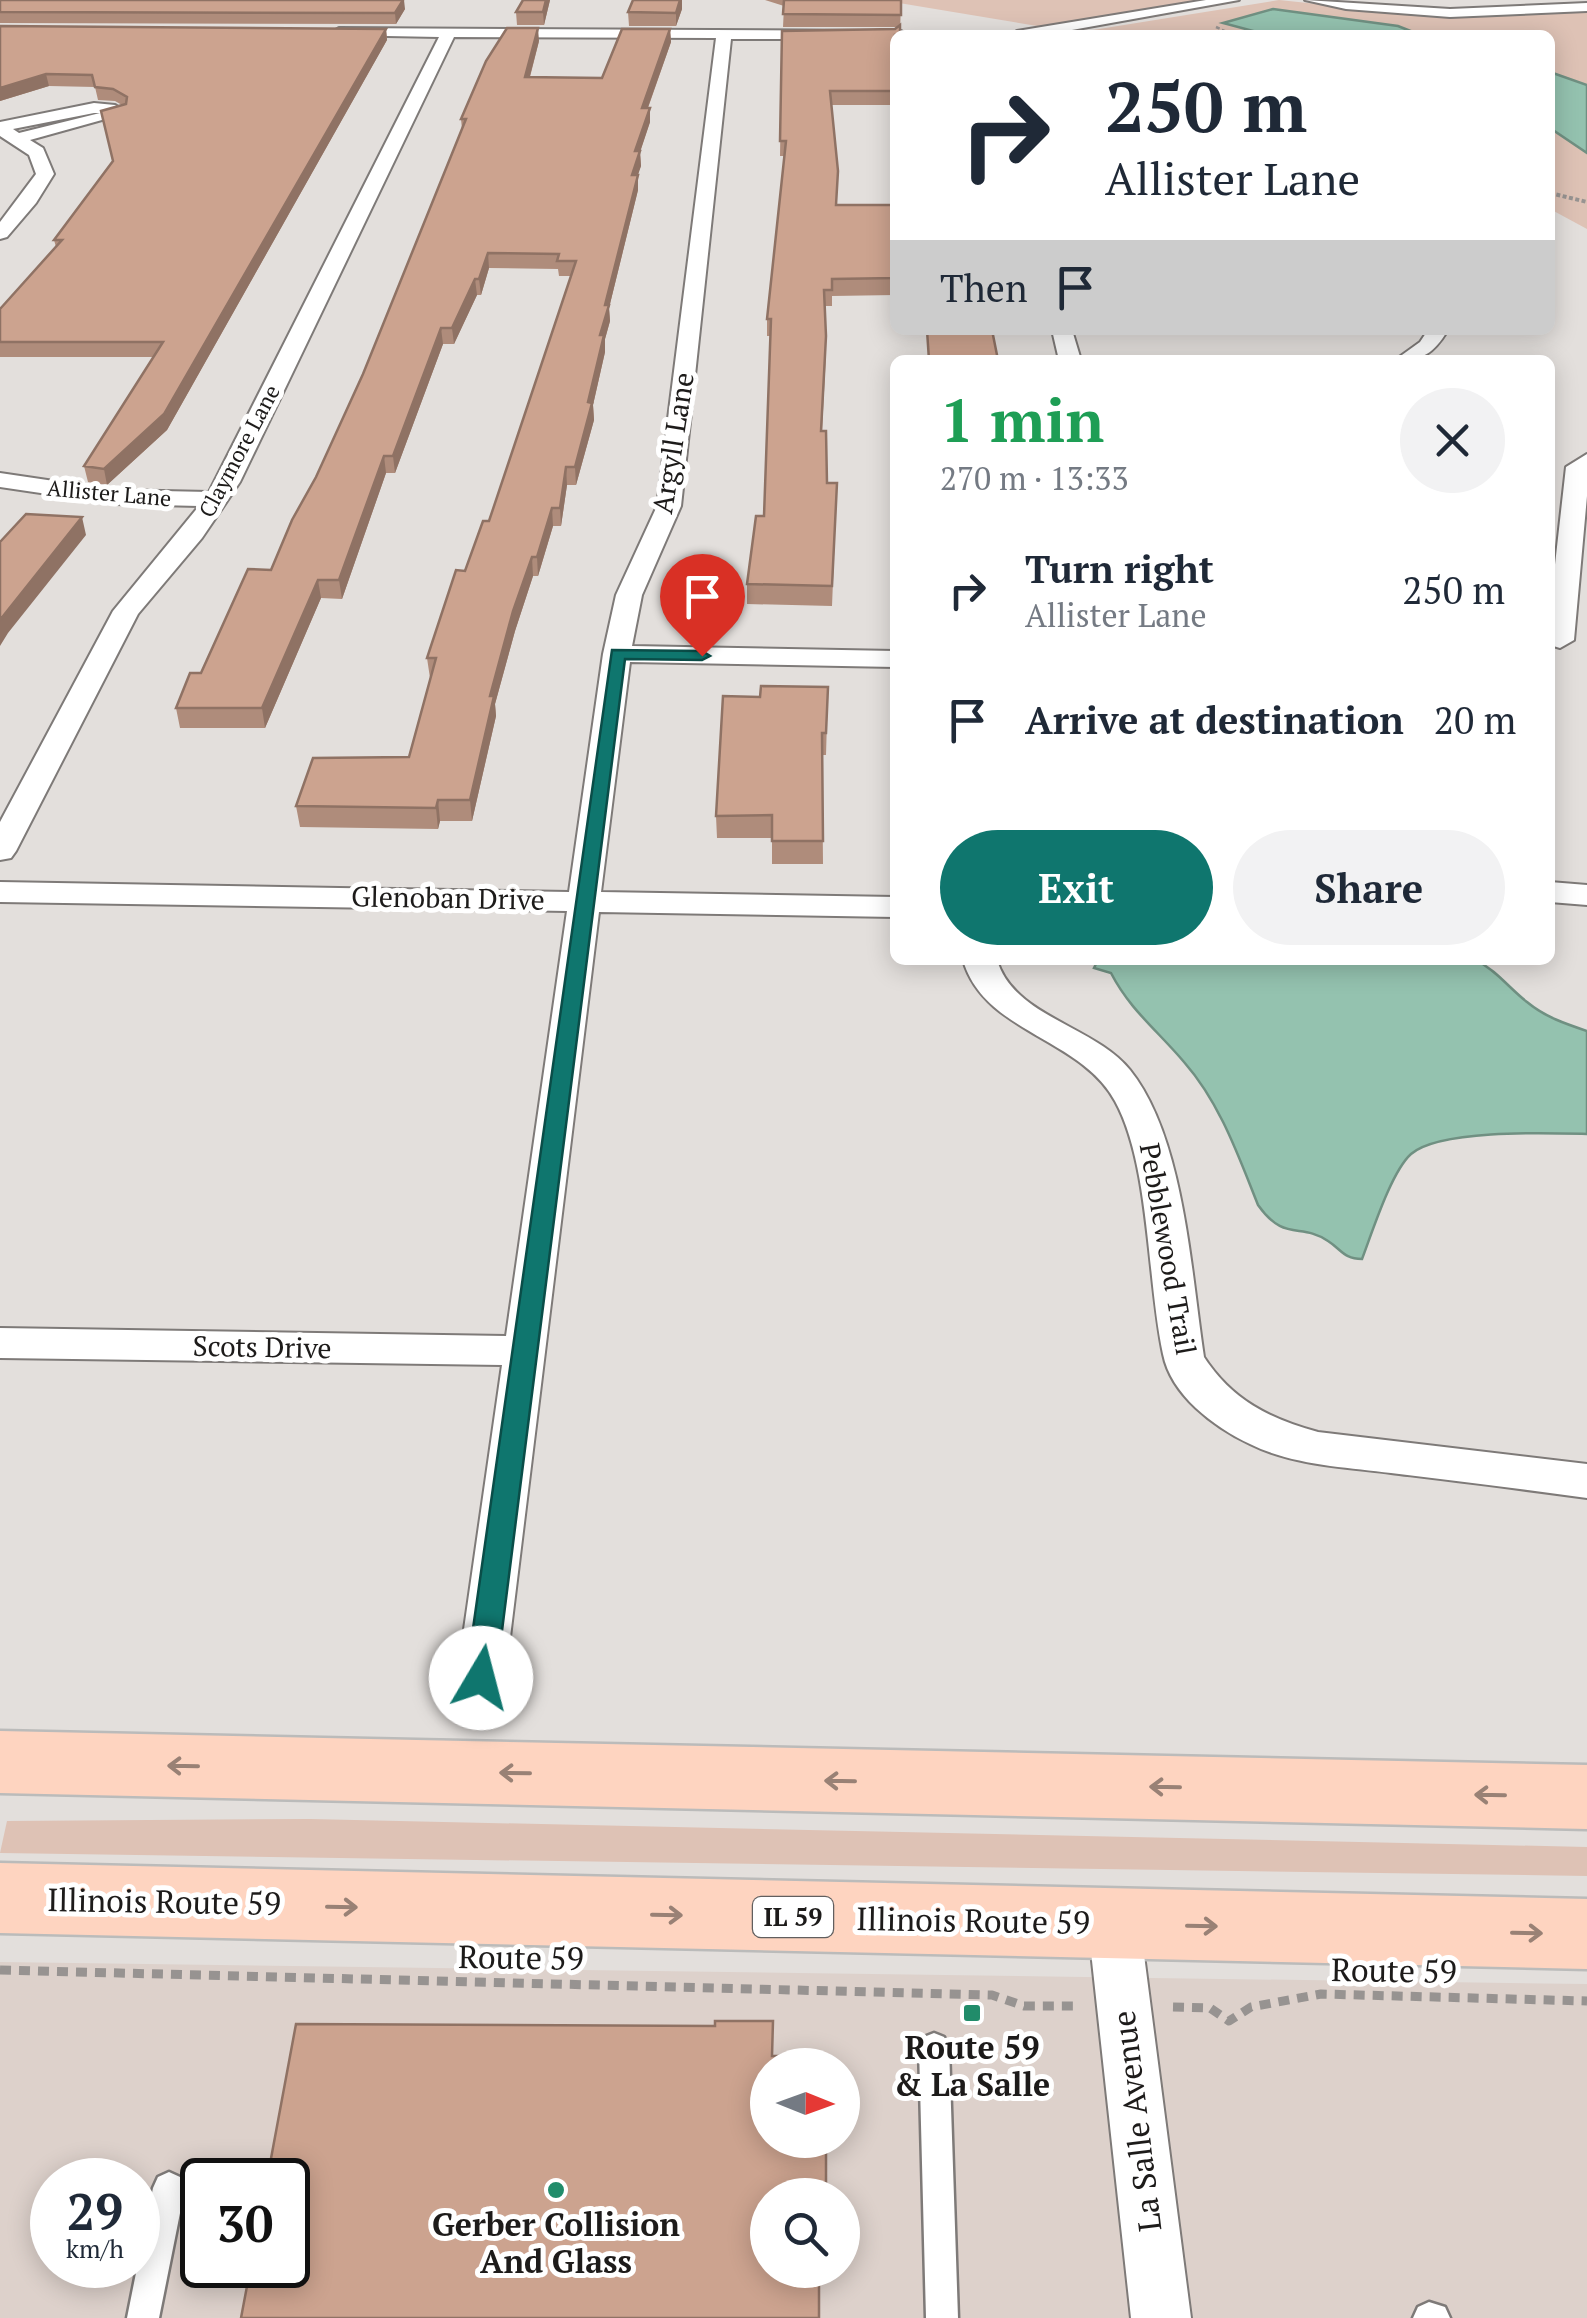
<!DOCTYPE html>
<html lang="en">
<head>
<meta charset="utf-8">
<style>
  :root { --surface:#fff; --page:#f2f2f3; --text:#1f2937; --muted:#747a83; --accent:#0f766e }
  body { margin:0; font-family:"PT Serif",serif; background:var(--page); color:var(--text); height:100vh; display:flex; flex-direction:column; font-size:38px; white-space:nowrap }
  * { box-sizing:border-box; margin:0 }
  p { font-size:32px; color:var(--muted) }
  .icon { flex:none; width:55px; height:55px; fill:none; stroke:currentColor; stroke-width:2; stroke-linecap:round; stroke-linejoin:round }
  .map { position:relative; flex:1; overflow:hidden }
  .panel { position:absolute; left:890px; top:355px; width:665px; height:610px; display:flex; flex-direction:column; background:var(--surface); border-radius:15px; box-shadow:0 5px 25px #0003 }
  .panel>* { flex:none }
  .banner { position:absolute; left:890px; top:30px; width:665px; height:305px; border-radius:15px; box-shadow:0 5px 25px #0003; background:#fff; color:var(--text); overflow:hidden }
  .needle { width:65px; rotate:91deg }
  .buttons { position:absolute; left:750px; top:2048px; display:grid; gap:20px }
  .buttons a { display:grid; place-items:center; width:110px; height:110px; border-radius:50%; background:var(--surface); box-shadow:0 5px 25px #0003; font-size:50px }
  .speed { position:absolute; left:30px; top:2158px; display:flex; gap:20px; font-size:50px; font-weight:700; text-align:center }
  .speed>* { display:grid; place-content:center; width:130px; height:130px; border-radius:50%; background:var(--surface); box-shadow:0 5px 25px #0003; line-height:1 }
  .speed small { font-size:25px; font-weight:400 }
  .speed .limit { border:5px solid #111; border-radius:15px; background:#fff; color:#111 }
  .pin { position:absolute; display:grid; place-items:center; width:85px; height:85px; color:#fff; margin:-102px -42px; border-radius:50% 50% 50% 0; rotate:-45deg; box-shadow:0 0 10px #0007 }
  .pin .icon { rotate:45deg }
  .me { position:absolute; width:110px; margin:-55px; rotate:8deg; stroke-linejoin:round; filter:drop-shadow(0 0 8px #0008) }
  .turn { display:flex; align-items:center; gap:35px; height:210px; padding:0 50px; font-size:45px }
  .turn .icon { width:130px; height:130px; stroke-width:2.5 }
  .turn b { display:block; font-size:70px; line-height:85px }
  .then { display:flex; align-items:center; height:95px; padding:0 50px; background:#0003; gap:20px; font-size:38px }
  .round { display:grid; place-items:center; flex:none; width:105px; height:105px; border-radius:52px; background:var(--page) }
  .summary { display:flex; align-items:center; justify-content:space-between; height:170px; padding:0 50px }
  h1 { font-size:60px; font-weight:600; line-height:75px; color:#1e9e55 }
  .button { display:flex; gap:20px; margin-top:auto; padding:20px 50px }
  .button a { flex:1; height:115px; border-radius:60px; background:var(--accent); color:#fff; font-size:40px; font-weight:600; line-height:115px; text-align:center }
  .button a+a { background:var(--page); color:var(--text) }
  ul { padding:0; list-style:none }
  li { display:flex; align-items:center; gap:30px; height:130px; padding:0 50px }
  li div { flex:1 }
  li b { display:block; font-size:38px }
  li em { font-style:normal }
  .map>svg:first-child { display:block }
  .built { fill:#ddd1cb; fill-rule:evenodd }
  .green { fill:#dec2b5 }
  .water { fill:#94c2af; stroke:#709082; stroke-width:2.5 }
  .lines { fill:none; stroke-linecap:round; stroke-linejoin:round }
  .service-casing { stroke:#7e7a78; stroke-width:5 }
  .minor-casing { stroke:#7e7a78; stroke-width:4 }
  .primary-casing { stroke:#bbbbba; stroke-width:5 }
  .path-far2 { stroke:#979391; stroke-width:2.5; stroke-dasharray:4 2.5; stroke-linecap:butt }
  .path-far1 { stroke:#979391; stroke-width:4; stroke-dasharray:4 2.5; stroke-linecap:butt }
  .path { stroke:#979391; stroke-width:9; stroke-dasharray:11 8; stroke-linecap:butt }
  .service { fill:#fff; fill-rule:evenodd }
  .minor { fill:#fff; fill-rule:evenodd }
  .primary { fill:#fed4c0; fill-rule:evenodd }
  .wall { fill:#af8c7b }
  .shaded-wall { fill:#8f7264 }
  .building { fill:#cca38f; stroke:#8f7264; stroke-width:2.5 }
  .oneway { stroke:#998175 }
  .route { fill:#0f766e; stroke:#0a4d48; stroke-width:2.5 }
  .poi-dot { fill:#218c6a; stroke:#fff; stroke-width:4 }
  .labels { text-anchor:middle; stroke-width:10; stroke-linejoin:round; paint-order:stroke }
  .far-street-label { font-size:22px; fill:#1d1b1a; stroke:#fff }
  .shield { fill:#fff; stroke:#615f5f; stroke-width:2.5 }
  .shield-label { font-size:25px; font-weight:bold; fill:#1d1b1a }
  .street-label { font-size:28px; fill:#1d1b1a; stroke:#fff }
  .near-street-label { font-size:32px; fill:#1d1b1a; stroke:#fff }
  .near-poi-label { font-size:32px; font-weight:bold; fill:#1d1b1a; stroke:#fff }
</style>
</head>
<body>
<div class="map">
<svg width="1587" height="2318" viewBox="0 0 1587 2318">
  <rect width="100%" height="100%" fill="#e3dfdc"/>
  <!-- built -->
  <path class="built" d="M0,1962L1587,1984V2318H0ZM768,2065H842V2140H768ZM52,2180H138V2265H52ZM202,2180H288V2265H202ZM768,2195H842V2270H768Z"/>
  <!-- green -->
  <path class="green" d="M881,0H1210L1043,27Z
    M1279,0L1451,18L1587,12V229L1550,209V35L1068,34Z
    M310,1819L1587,1847V1876L0,1853L7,1821Z"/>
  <!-- water -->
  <path class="water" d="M1273,9L1398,26L1408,30L1393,35H1268L1223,23Z
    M1550,72L1587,85V153L1550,128Z
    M1098,960H1476C1497,971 1509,988 1527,1002C1545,1017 1566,1024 1587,1031V1134C1548,1133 1440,1129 1411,1154C1391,1172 1372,1233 1362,1259C1344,1259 1342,1250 1328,1241C1300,1222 1285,1243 1258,1205C1238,1155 1220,1103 1184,1062C1158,1031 1130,1010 1111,973L1094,968Z"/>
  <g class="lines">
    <!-- service casing -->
    <g class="service-casing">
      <path id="service" d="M934,2033L944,2037L949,2047L958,2318H926L919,2047L924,2037Z
        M169,2172L180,2177L185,2188L159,2318H127L153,2188L158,2177Z
        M1429,2302L1445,2307L1450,2318H1413L1418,2307Z"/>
    </g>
    <!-- minor casing -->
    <g class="minor-casing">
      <path id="minor" d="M1206,0H1239L1044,35H1010L1017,31Z
        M1305,0L1450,9L1587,3V11L1450,17L1346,9Z
        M339,28L901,31L908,35H895V39H731L681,506L642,595L632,646L895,651V667L630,662L601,892L895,897V917L599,912L505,1678L498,1692L481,1698L464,1692L457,1678L502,1365L0,1358V1328L506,1336L567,911L0,902V882L569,892L603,654L616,595L657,506L716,38L454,37L240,482L202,538L138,614L16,851L11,858L0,860V822L113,611L199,506L115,504L0,487V473L115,490L209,492L439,37L334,35L332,32Z
        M94,103L115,105L127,113L30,140L43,148L54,174L36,203L7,237L0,239V222L36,174L29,155L0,136V122ZM94,113H100L19,133L13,129Z
        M1052,330H1072L1081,360H1059Z
        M1428,330H1448C1433,354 1424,360 1395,360L1420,342Z
        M1587,454V496L1574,640L1560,648L1550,645V609L1566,467Z
        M1550,882L1587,885V905L1550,902Z
        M963,960H997C1014,1017 1095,1026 1130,1070C1184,1137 1191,1272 1204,1357C1232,1400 1270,1419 1318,1432L1587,1464V1498C1522,1489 1456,1481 1391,1473C1345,1467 1292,1465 1250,1444C1214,1427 1171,1395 1163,1354C1147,1280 1150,1164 1115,1101C1080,1037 984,1033 963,960Z
        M1114,1900L1133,1907L1140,1924L1191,2318H1131L1088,1924L1095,1907Z"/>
    </g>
    <!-- primary casing -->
    <g class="primary-casing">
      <path id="primary" d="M0,1731L1587,1765V1829L0,1793Z
        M0,1863L1587,1899V1969L0,1933Z"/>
    </g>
    <!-- path-far2 -->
    <path class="path-far2" d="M1216,27L1233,35
      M1550,193L1555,194"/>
    <!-- path-far1 -->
    <path class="path-far1" d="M1550,193L1587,202"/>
    <!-- path -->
    <path class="path" d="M0,1970L992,1995L1024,2006H1075
      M1173,2007L1210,2008L1229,2021L1251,2007L1321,1994L1587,2001"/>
    <!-- service -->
    <use href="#service" class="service"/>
    <!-- minor -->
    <use href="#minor" class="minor"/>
    <!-- primary -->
    <use href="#primary" class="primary"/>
  </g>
  <!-- wall -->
  <path class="wall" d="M0,0L405,9L396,24L0,23Z
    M523,0H550L544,25H517L516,12Z
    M633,0H682V9L676,26H629L628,12Z
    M765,0H901L900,35H895V105H832L837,205H895V295L832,296V306H825L826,354L822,431L827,483H837L832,606L747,604V584L764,516L771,336H767V319L784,156H780L782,31L895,29L898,27H783L784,6Z
    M0,26L386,29L387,40L167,430L107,485L88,482L84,466L154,357H0V309L56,247L54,240L113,162L122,105L115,101L98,100L95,87L49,86L0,101Z
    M670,29L671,42L648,108L650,122L640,152L641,166L637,175L638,190L609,308L610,321L605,339V352L593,405L594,420L576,485H567L561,526H553L538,576H533L515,631L495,704L496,716L472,821H440L438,829L300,827L296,806L409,757L430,678L427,658L465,571L489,521L571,276H559L558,269L489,268L481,295H477L454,344H443L395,473H386L342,599L321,598L265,728H180L176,708L271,570L316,477L363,374L462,129L461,119L539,41L530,77L602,78Z
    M828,687L826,755H822L823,864H772V838H717L716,816L760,697Z"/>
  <!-- shaded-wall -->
  <path class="shaded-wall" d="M403,0H404L405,9L396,24L395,13Z
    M546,0H550L544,25L543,12Z
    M680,0H682V9L676,26V13Z
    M538,28L539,41L526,91L525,77Z
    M386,29L387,40L167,430L107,485L104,469Z
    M670,29L671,42L643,121L642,108Z
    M46,74L49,86L0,101V88Z
    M650,108V122L640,152L641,166L633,190L632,175L635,151Z
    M638,175V190L609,308L610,321L605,339V352L593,405L594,420L576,485L575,467L605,305Z
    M488,253L489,268L481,295L479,279Z
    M475,279L477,295L454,344L452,328Z
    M441,328L443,344L395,473L393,456Z
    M384,456L386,473L342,599L339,580Z
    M566,467L567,485L561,526L560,508Z
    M552,508L553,526L538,576L537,557Z
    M82,517L86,535L8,633L0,646V620L4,614Z
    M532,557L533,576L515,631L495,704L496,716L472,821L470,800L490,696L513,611Z
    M318,580L321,598L265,728L262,708Z
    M438,800L440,821L438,829L436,808Z"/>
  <!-- building -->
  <path class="building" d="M0,0H403L395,13L0,12Z
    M523,0H546L543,12H516Z
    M633,0H680L676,13L628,12Z
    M784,0H901V15L783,14Z
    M900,25V35H895V91H830L838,171L836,205H895V278L832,279V290H824L826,336L821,431H826L827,483H837L832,586L747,584L756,516H764L771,319H767L786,141H780L782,31L895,29Z
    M0,26L386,29L164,414L104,469L84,466L163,342H0V309L62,240H54L113,161L101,111L126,104L127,97L113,89L95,87L92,75L46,74L0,88Z
    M507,28H538L525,77L602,78L622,29H670L642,108H650L635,151H640L632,175H638L605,305H609L600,335H604L588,402L592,403L575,467H566L560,508H552L537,557H532L513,611L490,696H494L470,800H438L436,808L296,806L313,758L409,757L436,658H427L456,570L465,571L483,521H489L576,261H557L559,254L488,253L479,279H475L452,328H441L393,456H384L339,580H318L262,708H176L190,673H201L248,569L271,570L292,520L316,477L363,374L466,119H461L486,61Z
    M927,330H992L998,360H929Z
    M26,514L82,517L0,620V542Z
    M761,686L828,687L826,733H822L823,841H772V815L716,816L723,696L760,697Z
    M715,2021H773L772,2056H826V2065H768V2140H826V2191H819V2195H768V2270H819V2318H241L251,2265H288V2180H267L296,2024L715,2026Z"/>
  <!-- one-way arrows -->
  <defs><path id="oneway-shaft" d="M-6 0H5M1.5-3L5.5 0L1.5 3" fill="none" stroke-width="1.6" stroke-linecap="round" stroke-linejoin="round" transform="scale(2.5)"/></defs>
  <g class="oneway">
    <use href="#oneway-shaft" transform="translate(183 1766) rotate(-179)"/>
    <use href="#oneway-shaft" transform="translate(515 1773) rotate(-179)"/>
    <use href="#oneway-shaft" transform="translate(840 1781) rotate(-179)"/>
    <use href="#oneway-shaft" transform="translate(1165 1787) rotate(-179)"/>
    <use href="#oneway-shaft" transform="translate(1490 1795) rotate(-179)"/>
    <use href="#oneway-shaft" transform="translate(342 1907) rotate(1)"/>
    <use href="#oneway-shaft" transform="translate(667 1915) rotate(1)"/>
    <use href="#oneway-shaft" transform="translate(1202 1926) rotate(1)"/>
    <use href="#oneway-shaft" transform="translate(1527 1933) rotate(1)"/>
  </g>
  <!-- route -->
  <path class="route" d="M612,650L702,651L710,656L702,660L625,659L496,1678L491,1686L481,1690L471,1686L466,1678Z"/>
  <!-- markers -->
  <g class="poi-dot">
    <rect x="962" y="2003" width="20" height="20" rx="5"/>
    <circle cx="556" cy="2190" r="10"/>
  </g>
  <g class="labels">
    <!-- far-street labels -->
    <g class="far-street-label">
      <text transform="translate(239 451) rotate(-62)" y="8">Claymore Lane</text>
      <text transform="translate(109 493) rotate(5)" y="8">Allister Lane</text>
    </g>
    <!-- shield labels -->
    <rect class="shield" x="753" y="1897" width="80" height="40" rx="8"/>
    <g class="shield-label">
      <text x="793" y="1926">IL 59</text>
    </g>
    <!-- street labels -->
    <g class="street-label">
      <text transform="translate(673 443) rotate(-81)" y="10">Argyll Lane</text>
      <text transform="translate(448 898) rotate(1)" y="10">Glenoban Drive</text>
      <text transform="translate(1168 1249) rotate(80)" y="10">Pebblewood Trail</text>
      <text transform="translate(262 1347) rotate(1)" y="10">Scots Drive</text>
    </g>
    <!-- near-street labels -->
    <g class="near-street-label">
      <text transform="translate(164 1902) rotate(1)" y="11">Illinois Route 59</text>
      <text transform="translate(973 1921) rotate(1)" y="11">Illinois Route 59</text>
      <text transform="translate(521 1958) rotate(1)" y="11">Route 59</text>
      <text transform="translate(1394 1971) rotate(1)" y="11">Route 59</text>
      <text transform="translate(1137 2121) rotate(-97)" y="11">La Salle Avenue</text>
    </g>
    <!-- near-poi labels -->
    <g class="near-poi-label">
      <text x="972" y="2059">Route 59<tspan x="972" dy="37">&amp; La Salle</tspan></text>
      <text x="556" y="2236">Gerber Collision<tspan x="556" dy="37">And Glass</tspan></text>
    </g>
  </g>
</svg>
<div class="buttons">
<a><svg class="needle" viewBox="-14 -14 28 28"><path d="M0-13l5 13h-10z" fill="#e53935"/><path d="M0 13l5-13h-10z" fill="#747a83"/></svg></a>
<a><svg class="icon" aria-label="search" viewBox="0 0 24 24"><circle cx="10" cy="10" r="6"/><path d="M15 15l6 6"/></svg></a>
</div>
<div class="speed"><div>29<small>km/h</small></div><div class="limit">30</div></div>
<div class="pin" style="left:702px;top:656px;background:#d93025"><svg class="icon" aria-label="arrive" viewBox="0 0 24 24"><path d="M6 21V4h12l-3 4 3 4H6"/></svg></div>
<svg class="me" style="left:481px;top:1678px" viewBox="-20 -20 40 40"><circle r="19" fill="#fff"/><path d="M0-13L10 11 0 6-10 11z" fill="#0f766e"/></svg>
<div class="banner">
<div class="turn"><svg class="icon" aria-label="right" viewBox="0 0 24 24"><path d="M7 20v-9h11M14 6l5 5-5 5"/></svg><div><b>250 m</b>Allister Lane</div></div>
<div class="then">Then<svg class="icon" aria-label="arrive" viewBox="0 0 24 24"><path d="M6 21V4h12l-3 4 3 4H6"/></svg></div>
</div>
<section class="panel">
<div class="summary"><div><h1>1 min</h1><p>270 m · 13:33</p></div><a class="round"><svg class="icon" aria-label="close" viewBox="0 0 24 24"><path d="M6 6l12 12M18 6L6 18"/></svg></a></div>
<ul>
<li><svg class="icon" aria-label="right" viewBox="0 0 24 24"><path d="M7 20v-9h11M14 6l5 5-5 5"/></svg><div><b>Turn right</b><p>Allister Lane</p></div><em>250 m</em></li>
<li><svg class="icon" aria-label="arrive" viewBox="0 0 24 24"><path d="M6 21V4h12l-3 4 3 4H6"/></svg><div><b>Arrive at destination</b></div><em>20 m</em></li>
</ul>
<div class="button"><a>Exit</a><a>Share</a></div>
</section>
</div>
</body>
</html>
